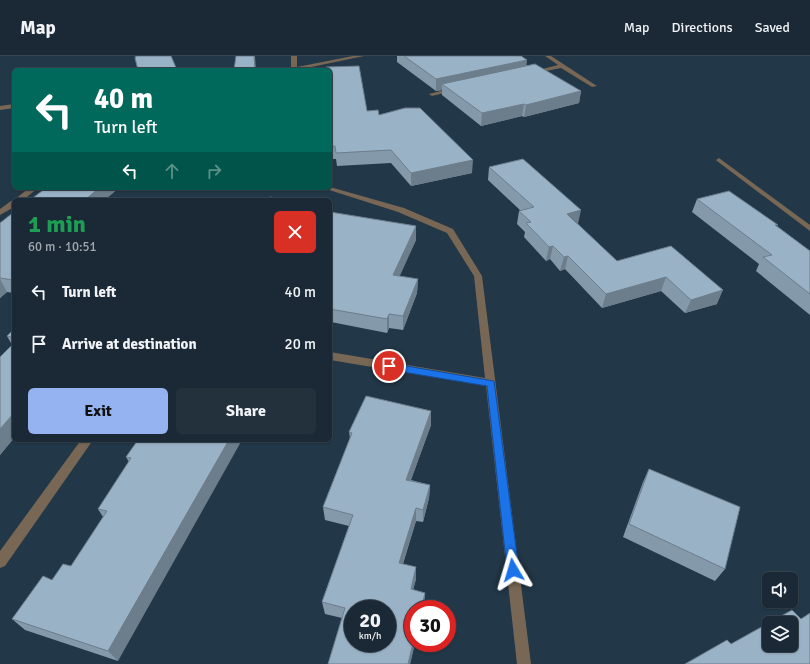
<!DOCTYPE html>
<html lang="en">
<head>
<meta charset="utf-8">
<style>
  :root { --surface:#1a2935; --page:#23313d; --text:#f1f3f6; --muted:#9fa6ad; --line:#384550; --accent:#95b2f1 }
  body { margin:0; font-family:Signika,sans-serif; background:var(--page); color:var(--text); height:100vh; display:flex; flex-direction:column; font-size:15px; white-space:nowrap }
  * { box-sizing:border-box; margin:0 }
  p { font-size:13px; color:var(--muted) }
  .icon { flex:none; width:22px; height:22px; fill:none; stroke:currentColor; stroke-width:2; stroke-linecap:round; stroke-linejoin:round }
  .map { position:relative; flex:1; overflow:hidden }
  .details { position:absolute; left:12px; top:142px; width:320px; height:244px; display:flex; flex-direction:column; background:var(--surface); border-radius:6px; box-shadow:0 1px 3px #0004,0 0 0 1px var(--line) }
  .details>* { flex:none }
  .guide { position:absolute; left:12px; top:12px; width:320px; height:122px; border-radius:6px; box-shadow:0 1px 3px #0004,0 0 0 1px var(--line); background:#00695c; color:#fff; overflow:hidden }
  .tools { position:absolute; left:762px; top:516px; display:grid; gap:8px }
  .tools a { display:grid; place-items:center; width:36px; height:36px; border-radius:6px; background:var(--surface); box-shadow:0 1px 3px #0004,0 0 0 1px var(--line); font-size:20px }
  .speed { position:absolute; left:344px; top:544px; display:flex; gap:8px; font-size:20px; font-weight:700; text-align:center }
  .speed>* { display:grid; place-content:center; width:52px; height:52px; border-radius:50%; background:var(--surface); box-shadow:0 1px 3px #0004,0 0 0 1px var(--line); line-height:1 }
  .speed small { font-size:10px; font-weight:400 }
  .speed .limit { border:6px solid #d22; background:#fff; color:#111 }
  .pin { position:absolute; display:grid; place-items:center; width:34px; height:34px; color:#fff; margin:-17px; border:2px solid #fff; border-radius:50%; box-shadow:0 1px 4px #0007 }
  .me { position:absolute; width:44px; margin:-22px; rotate:353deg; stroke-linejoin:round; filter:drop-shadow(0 0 3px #0008) }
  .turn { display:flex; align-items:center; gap:14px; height:84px; padding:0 16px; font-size:18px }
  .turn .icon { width:52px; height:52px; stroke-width:2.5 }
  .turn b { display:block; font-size:28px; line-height:34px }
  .lanes { display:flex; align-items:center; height:38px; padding:0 16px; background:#0003; justify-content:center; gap:20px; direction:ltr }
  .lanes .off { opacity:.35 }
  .round { display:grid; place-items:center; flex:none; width:42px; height:42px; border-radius:6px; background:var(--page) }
  .head { display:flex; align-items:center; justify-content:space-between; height:68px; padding:0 16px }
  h1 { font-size:24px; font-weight:700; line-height:30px; color:#1e9e55 }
  .primary-button { display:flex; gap:8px; margin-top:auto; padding:8px 16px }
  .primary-button a { flex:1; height:46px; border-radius:6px; background:var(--accent); color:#111; font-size:16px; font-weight:700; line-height:46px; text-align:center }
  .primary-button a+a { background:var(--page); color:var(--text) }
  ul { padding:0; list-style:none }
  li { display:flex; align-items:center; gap:12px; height:52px; padding:0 16px }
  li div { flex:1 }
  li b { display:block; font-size:15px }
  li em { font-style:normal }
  header { display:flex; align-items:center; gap:24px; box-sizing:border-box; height:56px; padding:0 20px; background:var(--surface); border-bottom:1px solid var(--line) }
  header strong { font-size:19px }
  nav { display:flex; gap:22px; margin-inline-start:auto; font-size:14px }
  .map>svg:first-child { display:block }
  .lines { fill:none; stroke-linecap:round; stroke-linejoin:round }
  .minor { fill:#786755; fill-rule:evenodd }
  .wall { fill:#8499aa }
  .shaded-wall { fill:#6c7d8b }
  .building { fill:#9ab2c6; stroke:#6c7d8b; fill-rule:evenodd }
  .route { fill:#1a73e8; stroke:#114b97 }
</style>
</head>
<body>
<header>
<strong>Map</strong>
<nav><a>Map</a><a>Directions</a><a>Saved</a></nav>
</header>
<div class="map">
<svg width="810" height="608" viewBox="0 0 810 608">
  <rect width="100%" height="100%" fill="#223747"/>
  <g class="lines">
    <!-- minor -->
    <path class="minor" d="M291,0H297V11L353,0H364L297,14H285L291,12Z
      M545,0H551L597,30L592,31L561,12L531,18V16L558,9Z
      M455,31L457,32V34L432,40L429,38Z
      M14,48V52L0,54V50Z
      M719,102L810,169V175L717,105L716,104Z
      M330,131L404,152L453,173L482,220L531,608H517L486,330L330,304V296L485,322L474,220L447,177L398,156L323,132H330Z
      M29,132H38L23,144H14Z
      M11,145H14V151L0,159V153Z
      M81,384H93L5,510L0,512V495Z"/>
  </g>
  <!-- wall -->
  <path class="wall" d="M397,0H521L526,10L581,35L579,47L524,61L522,60L481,70L442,39V34L436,35L397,6Z
    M330,14L367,55L379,59L472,117L411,130L391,107L337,110L336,103H330Z
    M489,111L578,168L617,205L671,190L717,248L685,257L661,235L602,252L565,213L560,215L550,203L546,205L524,181L525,176L517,168L519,155H521L488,124Z
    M697,143L777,170L810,195V259L756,215L759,208L692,156Z
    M14,156V237L7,236L0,242V167Z
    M330,156L416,170V184L399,220L418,223L417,237L403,274L389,272L387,277L331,266L330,268Z
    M14,273V382L0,399V301L12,289L7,280Z
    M431,355V369L411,424L430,429L429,442L423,466L416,465L403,508L416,511V523L413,534L425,537L424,548L413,587H415L410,608H328L342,562L325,558L322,546L349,470L325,464L323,451L350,382L349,376Z
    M138,384L118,605L25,574L12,563L52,524L71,510L103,461L98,453L129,406L126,401Z
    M649,413L725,513L715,525L623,481L643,426Z"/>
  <!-- shaded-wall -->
  <path class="shaded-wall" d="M254,0H255L256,14H255Z
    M527,4L526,15L442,28V34L436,35V23Z
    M581,35L579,47L524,61L526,49Z
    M524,48L522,60L481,70L482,57Z
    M473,104L472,117L411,130V117Z
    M99,132H119L105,144H85Z
    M581,154L578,168L567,158Z
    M416,170V184L394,233L393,219Z
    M553,190L550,203L546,205L549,191Z
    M568,200L565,213L560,215L564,201Z
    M666,221L661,235L602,252L606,238Z
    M0,223L7,236L0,242Z
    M418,223L417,237L403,274V260Z
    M723,234L717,248L685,257L691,244Z
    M389,258V272L387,277V263Z
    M431,355V369L406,437V424Z
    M14,357V382L0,399V373Z
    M229,384H242L118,605L108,595Z
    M430,429L429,442L423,466V454Z
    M416,452V465L399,519V507Z
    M416,511V523L410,545L411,533Z
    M425,537L424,548L423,553H421Z
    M413,587H415L410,608H408Z"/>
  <!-- building -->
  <path class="building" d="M136,0H171L177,14H138L135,2Z
    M236,0H254L255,14H234Z
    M404,0H521L527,4L436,23Z
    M535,8L581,35L526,49L524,48L482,57L442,28Z
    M359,10L367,55L378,54L379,59L405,52H420L473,104L411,117L391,94L336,97L335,90L330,91V14H323H326V11Z
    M523,103L581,154L567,158L617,205L671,190L723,234L691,244L666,221L606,238L568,200L564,201L553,190L549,191L526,167L531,166L519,155L534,151L489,111Z
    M46,132H99L85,144H30Z
    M729,135L778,169H775L810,195V238L763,201L772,199L697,143Z
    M270,141L290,144H267Z
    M14,156V224L0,222V167Z
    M330,156L416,170L393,219L418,223L403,260L389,258L387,263L330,253Z
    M14,273V282L7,280Z
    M14,287V357L0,373V301Z
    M366,340L431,355L406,424L430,429L423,454L416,452L399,507L416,511L411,533L425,537L421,553H413V587L408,608H328L345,552L322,546L353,459L323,451L352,377L349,376ZM353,553H387V587H353Z
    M138,384H229L108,595L12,563L43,520L52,524L63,508L71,510L107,455L98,453L131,402L126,401Z
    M649,413L740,451L725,513L629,468Z
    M792,554L801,563L810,557V608H685L727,584L731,588ZM769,567H791V589H769Z"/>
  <!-- route -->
  <path class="route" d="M389,307L494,325L519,514L518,519L513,520L509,519L507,514L487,330L385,313L384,310Z"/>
</svg>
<div class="tools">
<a><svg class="icon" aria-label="sound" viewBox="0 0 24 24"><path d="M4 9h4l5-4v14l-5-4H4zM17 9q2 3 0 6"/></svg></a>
<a><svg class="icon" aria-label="layers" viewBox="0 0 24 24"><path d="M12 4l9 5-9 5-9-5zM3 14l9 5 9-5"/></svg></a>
</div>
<div class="speed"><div>20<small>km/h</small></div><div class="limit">30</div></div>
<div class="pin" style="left:389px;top:310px;background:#d93025"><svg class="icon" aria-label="arrive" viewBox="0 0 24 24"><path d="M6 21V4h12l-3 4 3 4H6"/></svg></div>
<svg class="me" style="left:513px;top:514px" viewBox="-20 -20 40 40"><path d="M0-17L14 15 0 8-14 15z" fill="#1a73e8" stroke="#fff" stroke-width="4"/></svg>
<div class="guide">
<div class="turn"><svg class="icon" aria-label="left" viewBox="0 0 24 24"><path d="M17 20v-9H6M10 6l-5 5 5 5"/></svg><div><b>40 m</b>Turn left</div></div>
<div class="lanes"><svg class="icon" aria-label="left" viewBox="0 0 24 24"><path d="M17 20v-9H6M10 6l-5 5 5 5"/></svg><svg class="icon off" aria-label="ahead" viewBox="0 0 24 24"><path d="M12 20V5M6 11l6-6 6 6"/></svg><svg class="icon off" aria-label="right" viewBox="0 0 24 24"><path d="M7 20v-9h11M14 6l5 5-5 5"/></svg></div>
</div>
<section class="details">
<div class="head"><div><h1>1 min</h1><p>60 m · 10:51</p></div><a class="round" style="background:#d93025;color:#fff"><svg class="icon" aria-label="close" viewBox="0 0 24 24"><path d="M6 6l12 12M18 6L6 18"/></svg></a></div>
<ul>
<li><svg class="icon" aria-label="left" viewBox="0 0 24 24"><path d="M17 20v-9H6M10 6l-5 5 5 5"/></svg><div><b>Turn left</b></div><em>40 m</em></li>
<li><svg class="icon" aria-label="arrive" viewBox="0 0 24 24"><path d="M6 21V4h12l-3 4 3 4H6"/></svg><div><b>Arrive at destination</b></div><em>20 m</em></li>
</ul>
<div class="primary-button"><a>Exit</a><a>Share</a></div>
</section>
</div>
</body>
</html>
